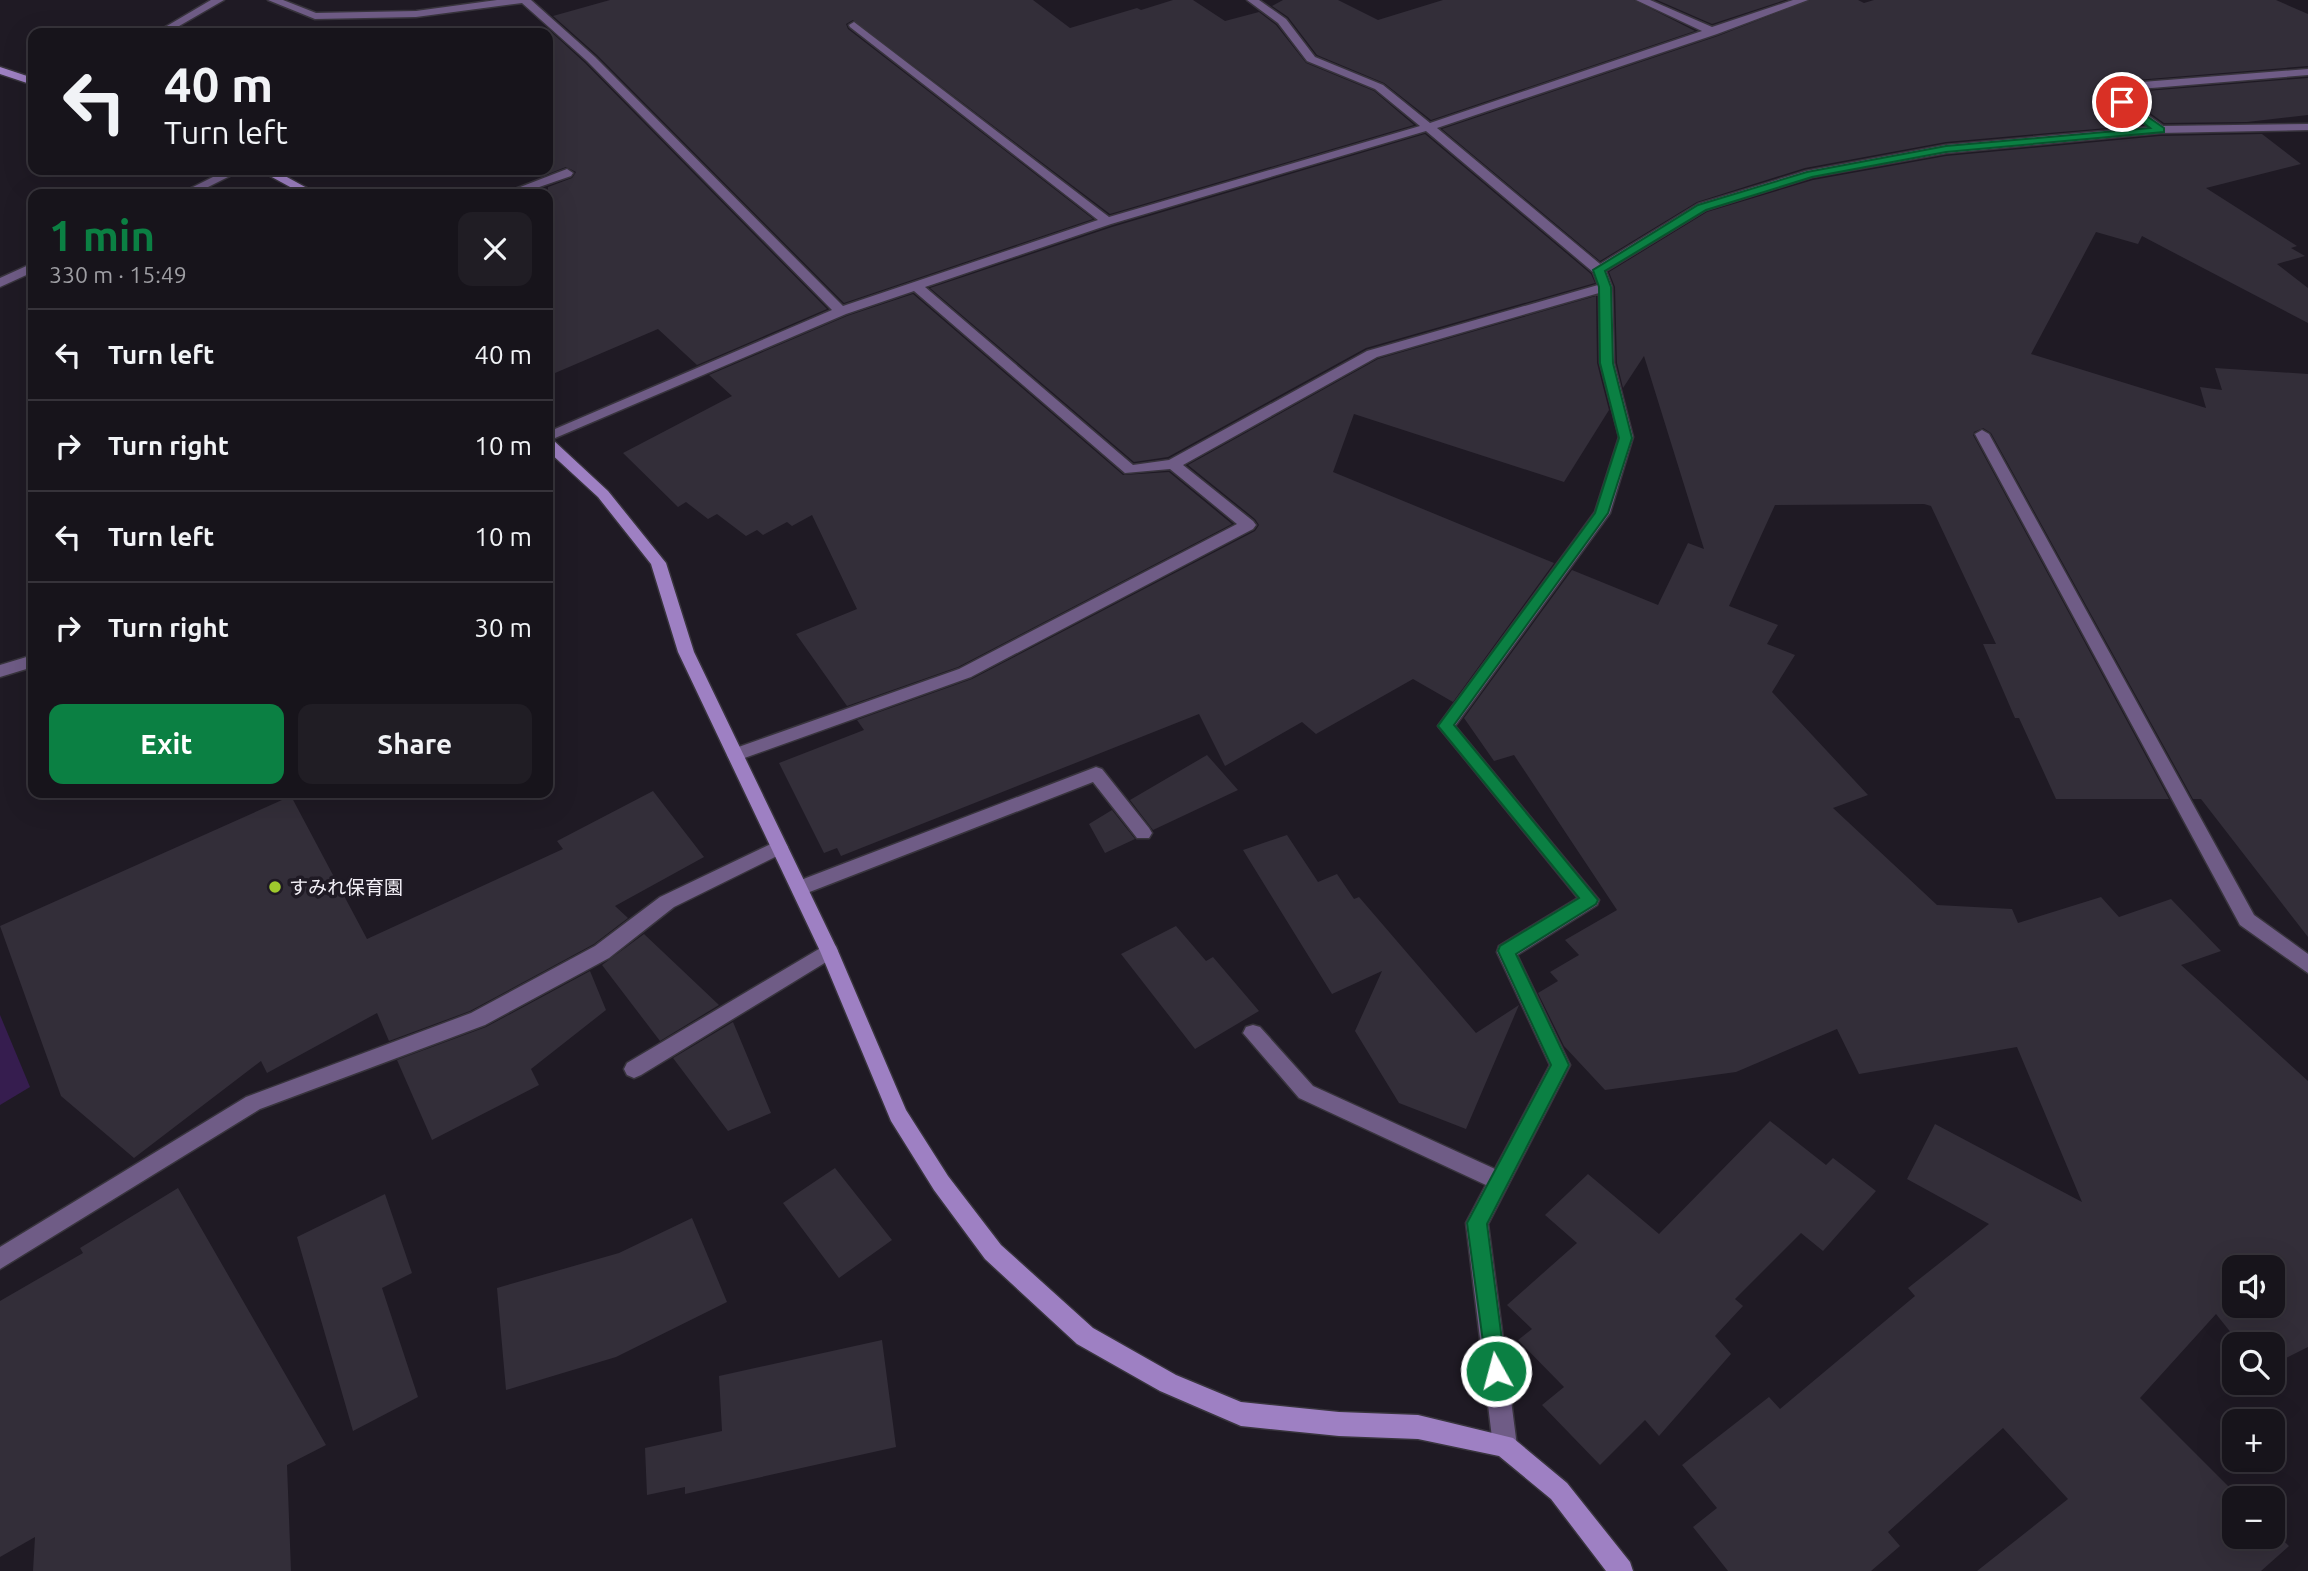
<!DOCTYPE html>
<html lang="en">
<head>
<meta charset="utf-8">
<style>
  :root { --surface:#17141b; --page:#201d24; --text:#f1f3f6; --muted:#9e9ea3; --line:#36333a; --accent:#0b8043 }
  body { margin:0; font-family:Ubuntu,"Noto Sans JP",sans-serif; background:var(--page); color:var(--text); height:100vh; display:flex; flex-direction:column; font-size:26px; white-space:nowrap }
  * { box-sizing:border-box; margin:0 }
  p { font-size:23px; color:var(--muted) }
  .icon { flex:none; width:38px; height:38px; fill:none; stroke:currentColor; stroke-width:2; stroke-linecap:round; stroke-linejoin:round }
  .map { position:relative; flex:1; overflow:hidden }
  .details { position:absolute; left:28px; top:189px; width:525px; height:609px; display:flex; flex-direction:column; background:var(--surface); border-radius:14px; box-shadow:0 7px 28px #0002,0 0 0 2px var(--line) }
  .details>* { flex:none }
  .top-card { position:absolute; left:28px; top:28px; width:525px; height:147px; border-radius:14px; box-shadow:0 7px 28px #0002,0 0 0 2px var(--line); background:#17141b; color:var(--text); overflow:hidden }
  .tools { position:absolute; left:2222px; top:1255px; display:grid; gap:14px }
  .tools a { display:grid; place-items:center; width:63px; height:63px; border-radius:14px; background:var(--surface); box-shadow:0 7px 28px #0002,0 0 0 2px var(--line); font-size:35px }
  .pin { position:absolute; display:grid; place-items:center; width:60px; height:60px; color:#fff; margin:-30px; border:4px solid #fff; border-radius:50%; box-shadow:0 2px 7px #0007 }
  .me { position:absolute; width:77px; margin:-38px; rotate:353deg; stroke-linejoin:round; filter:drop-shadow(0 0 5px #0008) }
  .turn { display:flex; align-items:center; gap:24px; height:147px; padding:0 21px; font-size:32px }
  .turn .icon { width:91px; height:91px; stroke-width:2.5 }
  .turn b { display:block; font-size:49px; line-height:60px }
  .round { display:grid; place-items:center; flex:none; width:74px; height:74px; border-radius:14px; background:var(--page) }
  .overview { display:flex; align-items:center; justify-content:space-between; height:119px; padding:0 21px }
  h1 { font-size:42px; font-weight:700; line-height:52px; color:var(--accent) }
  .cta { display:flex; gap:14px; margin-top:auto; padding:14px 21px }
  .cta a { flex:1; height:80px; border-radius:14px; background:var(--accent); color:#fff; font-size:28px; font-weight:700; line-height:80px; text-align:center }
  .cta a+a { background:var(--page); color:var(--text) }
  ul { padding:0; list-style:none }
  li { display:flex; align-items:center; gap:21px; height:91px; padding:0 21px; border-top:2px solid var(--line) }
  li div { flex:1 }
  li b { display:block; font-size:26px }
  li em { font-style:normal }
  .map>svg:first-child { display:block }
  .green { fill:#361d4f }
  .building { fill:#332e39; fill-rule:evenodd }
  .lines { fill:none; stroke-linecap:round; stroke-linejoin:round }
  .street-casing { stroke:#38343d; stroke-width:3 }
  .secondary-casing { stroke:#38343d; stroke-width:3 }
  .street { fill:#6f5c86; fill-rule:evenodd }
  .secondary { fill:#9e80c3; fill-rule:evenodd }
  .route { fill:#0b8043; stroke:#07532c; stroke-width:2 }
  .poi-dot { fill:#9fca2d; stroke:#1f1a24; stroke-width:2.5 }
  .labels { text-anchor:middle; stroke-width:7; stroke-linejoin:round; paint-order:stroke }
  .poi-label { font-size:19px; fill:#f3f0f7; stroke:#1f1a24; text-anchor:start }
</style>
</head>
<body>
<div class="map">
<svg width="2308" height="1571" viewBox="0 0 2308 1571">
  <rect width="100%" height="100%" fill="#1f1a24"/>
  <!-- green -->
  <path class="green" d="M0,1015L30,1087L0,1105Z"/>
  <!-- building -->
  <path class="building" d="M610,0H1033L1070,28L1137,8L1141,10L1173,0H1193L1225,21L1259,12L1276,25L1306,63L1374,91L1414,125L1110,214L853,20L846,24L848,29L1093,219L844,303L597,55L553,16Z
    M1283,0H1338L1378,20L1443,0H1634L1695,31L1431,120L1384,83L1317,55L1288,17L1272,6Z
    M1657,0H1785L1712,24Z
    M1810,0H1858L1864,3L1874,0H2276L2308,14V66L2099,83L2098,92L2142,125L1946,142L1805,168L1697,202L1600,261L1442,129L1718,36Z
    M548,29L585,63L827,309L697,365L658,329L548,376V187L572,178L576,172L566,167L548,174Z
    M2308,78V115L2247,122L2164,123L2122,93Z
    M1425,134L1591,274L1595,283L1366,348L1168,457L1134,462L930,288L1112,227Z
    M2262,134L2301,164L2206,188L2297,246L2291,248L2305,256L2277,264L2308,288V323L2142,236L2138,244L2096,232L2031,354L2206,408L2200,387L2222,390L2215,368L2308,374V937L2201,799H2193L1991,433L1983,428L1974,432L1973,435L2169,799H2056L2019,718H2015L1983,644H1996L1931,506L1924,504L1775,505L1729,606L1778,625L1767,644L1795,655L1772,692L1868,795L1833,808L1937,905L2012,909L2018,923L2101,897L2119,917L2171,899L2221,951L2181,965L2308,1081V1347L2274,1364L2273,1344H2240L2216,1314L2140,1398L2240,1498H2235V1536H2273V1531L2289,1546L2261,1571H1977L2068,1499L2003,1428L1888,1532L1900,1546L1871,1571H1728L1693,1527L1717,1508L1682,1465L1769,1397L1780,1409L1915,1296L1908,1288L1989,1224L1907,1179L1935,1124L2082,1202L2017,1047L1859,1074L1837,1029L1736,1072L1605,1090L1564,1046L1538,993L1558,981L1550,972L1579,955L1565,940L1617,910L1514,755L1494,761L1464,718L1572,570L1658,605L1688,543L1704,549L1644,356L1623,388L1617,363L1615,287L1609,272L1707,212L1813,180L1946,156L2160,136ZM2235,1267H2273V1306H2235Z
    M913,294L1123,475L1169,472L1232,524L958,667L847,706L796,634L857,609L812,515L792,526L787,522L763,535L757,530L746,536L717,514L708,519L686,502L678,507L623,453L732,396L709,375L847,316Z
    M1596,296L1597,363L1609,410L1564,482L1354,414L1333,472L1554,563L1453,702L1413,679L1316,734L1302,722L1225,766L1199,714L841,856L837,848L824,853L779,763L864,730L857,720L972,679L1255,531L1259,525L1255,519L1188,465L1378,359Z
    M1207,755L1238,790L1153,830L1130,800Z
    M653,791L704,857L615,906L628,918L594,944L470,1011L389,1041L377,1013L267,1073L261,1061L134,1158L61,1096L0,926L291,796L367,939L563,849L557,841Z
    M1112,810L1135,839L1105,853L1089,824Z
    M1287,835L1318,882L1337,874L1354,899L1359,897L1476,1033L1519,1005L1466,1129L1399,1103L1355,1031L1382,971L1332,994L1243,850Z
    M1176,926L1206,961L1213,957L1259,1011L1195,1049L1121,954Z
    M644,934L719,1005L660,1041L602,965Z
    M590,971L606,1010L531,1069L539,1085L432,1140L397,1060L486,1027Z
    M733,1022L771,1113L728,1131L673,1058Z
    M1770,1121L1826,1165L1833,1158L1876,1191L1823,1251L1801,1233L1735,1299L1743,1306L1715,1336L1731,1354L1659,1436L1645,1420L1600,1465L1542,1405L1564,1387L1518,1340L1532,1329L1507,1305L1577,1243L1545,1215L1588,1174L1659,1234Z
    M835,1168L892,1240L839,1278L783,1203Z
    M178,1188L326,1445L287,1465L291,1571H33L35,1537L0,1557V1301L83,1253L80,1248Z
    M385,1194L412,1273L382,1288L418,1397L353,1431L297,1237Z
    M692,1218L727,1302L616,1357L506,1390L497,1288L619,1253Z
    M882,1340L896,1447L685,1494V1487L647,1495L645,1448L722,1431L719,1376Z"/>
  <g class="lines">
    <!-- street casing -->
    <g class="street-casing">
      <path id="street" d="M211,0H224L167,33H155Z
        M268,0H283L316,13L416,11L497,0H531L595,57L843,306L1098,220L850,27L849,25L854,22L1109,217L1420,126L1375,89L1307,61L1278,23L1247,0H1259L1286,19L1315,57L1383,85L1430,123L1702,31L1636,0H1650L1712,27L1793,0H1808L1717,34L1437,128L1600,264L1698,204L1806,171L1946,145L2149,127L2100,90V86L2104,85L2308,69V75L2115,91L2163,126L2308,124V130L2160,133L1946,153L1812,177L1706,210L1606,271L1612,287L1614,363L1633,437L1610,513L1455,726L1599,900L1597,905L1517,955L1570,1065L1488,1224L1517,1446L1513,1454L1505,1458L1497,1454L1493,1446L1466,1223L1486,1185L1299,1098L1243,1033L1246,1027L1253,1025L1260,1027L1313,1086L1495,1169L1550,1065L1497,952L1499,946L1578,898L1438,726L1595,512L1619,437L1600,363L1599,293L1377,357L1183,465L1253,521L1256,525L1253,529L971,677L736,761L730,760L727,755L730,750L959,669L1237,524L1170,469L1125,473L914,291L846,314L548,441V432L832,310L587,61L522,3L416,17L315,19ZM1426,131L1593,272L1598,285L1367,351L1169,460L1133,465L925,287L1111,224Z
        M567,169L573,173L571,176L519,194H502Z
        M227,170H242L194,194H179Z
        M33,263V272L0,287V278Z
        M1982,430L1989,434L2254,915L2308,954V973L2240,925L1975,434Z
        M33,655V667L0,677V665Z
        M1096,767L1102,769L1149,828L1152,833L1149,838H1137L1093,782L807,893L800,895L793,893L791,888L793,883Z
        M779,840L785,842L788,847L785,852L674,907L609,958L485,1025L260,1109L0,1269V1247L246,1097L471,1013L595,946L660,897Z
        M829,943L836,946L838,951L836,956L641,1075L634,1078L627,1075L624,1069L627,1063Z"/>
    </g>
    <!-- secondary casing -->
    <g class="secondary-casing">
      <path id="secondary" d="M0,67L33,78V85L0,74Z
        M259,170H274L318,194H303Z
        M548,439L553,440L608,491L666,563L694,652L838,951L906,1110L948,1176L1001,1245L1093,1328L1176,1375L1241,1402L1339,1412L1418,1415L1513,1438L1567,1483L1630,1562L1633,1571H1606L1551,1499L1499,1456L1418,1439L1339,1436L1241,1426L1160,1391L1077,1344L985,1259L934,1190L891,1121L820,951L678,652L651,564L598,497L548,451Z"/>
    </g>
    <!-- street -->
    <use href="#street" class="street"/>
    <!-- secondary -->
    <use href="#secondary" class="secondary"/>
  </g>
  <!-- route -->
  <path class="route" d="M2122,99L2164,128V132L1946,152L1812,177L1706,210L1605,271L1611,287L1613,363L1632,438L1608,513L1454,725L1598,900L1596,904L1516,954L1569,1065L1487,1224L1506,1371L1503,1379L1496,1382L1488,1379L1467,1223L1551,1065L1498,951L1500,946L1579,898L1438,726L1595,513L1619,438L1600,363L1599,287L1593,270L1698,205L1807,172L1946,146L2150,128L2119,104V100Z"/>
  <!-- markers -->
  <circle class="poi-dot" cx="275" cy="887" r="7"/>
  <g class="labels">
    <!-- poi labels -->
    <g class="poi-label">
      <text x="289" y="894">すみれ保育園</text>
    </g>
  </g>
</svg>
<div class="tools">
<a><svg class="icon" aria-label="sound" viewBox="0 0 24 24"><path d="M4 9h4l5-4v14l-5-4H4zM17 9q2 3 0 6"/></svg></a>
<a><svg class="icon" aria-label="search" viewBox="0 0 24 24"><circle cx="10" cy="10" r="6"/><path d="M15 15l6 6"/></svg></a>
<a>+</a>
<a>−</a>
</div>
<div class="pin" style="left:2122px;top:102px;background:#d93025"><svg class="icon" aria-label="arrive" viewBox="0 0 24 24"><path d="M6 21V4h12l-3 4 3 4H6"/></svg></div>
<svg class="me" style="left:1496px;top:1371px" viewBox="-20 -20 40 40"><circle r="17" fill="#0b8043" stroke="#fff" stroke-width="3"/><path d="M0-11L8 9 0 5-8 9z" fill="#fff"/></svg>
<div class="top-card">
<div class="turn"><svg class="icon" aria-label="left" viewBox="0 0 24 24"><path d="M17 20v-9H6M10 6l-5 5 5 5"/></svg><div><b>40 m</b>Turn left</div></div>
</div>
<section class="details">
<div class="overview"><div><h1>1 min</h1><p>330 m · 15:49</p></div><a class="round"><svg class="icon" aria-label="close" viewBox="0 0 24 24"><path d="M6 6l12 12M18 6L6 18"/></svg></a></div>
<ul>
<li><svg class="icon" aria-label="left" viewBox="0 0 24 24"><path d="M17 20v-9H6M10 6l-5 5 5 5"/></svg><div><b>Turn left</b></div><em>40 m</em></li>
<li><svg class="icon" aria-label="right" viewBox="0 0 24 24"><path d="M7 20v-9h11M14 6l5 5-5 5"/></svg><div><b>Turn right</b></div><em>10 m</em></li>
<li><svg class="icon" aria-label="left" viewBox="0 0 24 24"><path d="M17 20v-9H6M10 6l-5 5 5 5"/></svg><div><b>Turn left</b></div><em>10 m</em></li>
<li><svg class="icon" aria-label="right" viewBox="0 0 24 24"><path d="M7 20v-9h11M14 6l5 5-5 5"/></svg><div><b>Turn right</b></div><em>30 m</em></li>
</ul>
<div class="cta"><a>Exit</a><a>Share</a></div>
</section>
</div>
</body>
</html>
